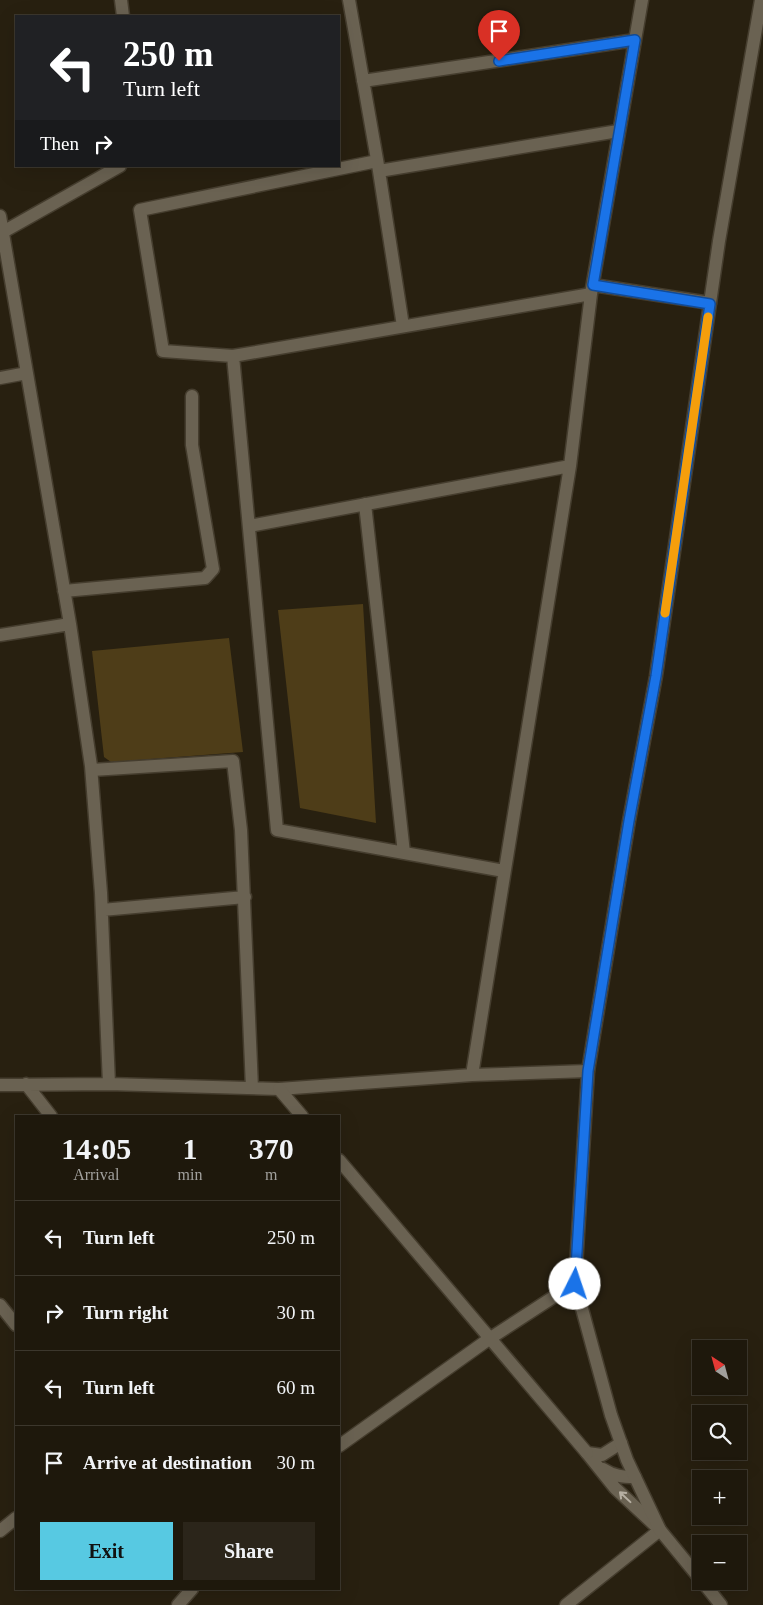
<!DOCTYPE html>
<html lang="en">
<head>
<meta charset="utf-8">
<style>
  :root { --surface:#1e180c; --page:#2b251a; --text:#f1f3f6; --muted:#a1a09d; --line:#3c372d; --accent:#57c9e2 }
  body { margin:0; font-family:Georgia,serif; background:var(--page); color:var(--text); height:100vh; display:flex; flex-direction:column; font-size:19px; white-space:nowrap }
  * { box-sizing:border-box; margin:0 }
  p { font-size:16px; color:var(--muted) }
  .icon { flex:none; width:28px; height:28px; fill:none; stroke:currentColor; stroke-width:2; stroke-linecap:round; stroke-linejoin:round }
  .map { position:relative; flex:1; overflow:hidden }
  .details { position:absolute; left:15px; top:1115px; width:325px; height:475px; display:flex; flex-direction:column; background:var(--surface); border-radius:0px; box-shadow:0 5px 20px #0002,0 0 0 1px var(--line) }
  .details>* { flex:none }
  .top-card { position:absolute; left:15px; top:15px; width:325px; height:152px; border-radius:0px; box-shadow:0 5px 20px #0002,0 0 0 1px var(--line); background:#202124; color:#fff; overflow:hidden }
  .needle { width:32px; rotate:324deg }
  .fabs { position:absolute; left:692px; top:1340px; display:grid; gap:10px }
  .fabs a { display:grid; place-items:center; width:55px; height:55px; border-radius:0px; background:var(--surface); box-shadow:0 5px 20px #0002,0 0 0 1px var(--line); font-size:25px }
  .pin { position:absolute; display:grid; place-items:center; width:42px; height:42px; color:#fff; margin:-51px -21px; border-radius:50% 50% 50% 0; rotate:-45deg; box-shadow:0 0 5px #0007 }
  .pin .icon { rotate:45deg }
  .me { position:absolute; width:55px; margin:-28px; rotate:4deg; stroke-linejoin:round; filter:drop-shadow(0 0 4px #0008) }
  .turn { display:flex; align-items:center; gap:18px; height:105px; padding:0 25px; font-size:22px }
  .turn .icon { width:65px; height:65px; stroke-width:2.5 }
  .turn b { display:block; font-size:35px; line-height:42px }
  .then { display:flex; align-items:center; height:48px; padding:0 25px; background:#0003; gap:10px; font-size:19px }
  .eta { display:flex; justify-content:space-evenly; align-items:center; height:85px; text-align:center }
  .eta b { font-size:30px; font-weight:700; line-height:35px }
  .cta { display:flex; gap:10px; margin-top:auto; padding:10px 25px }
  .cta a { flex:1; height:58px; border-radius:0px; background:var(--accent); color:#111; font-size:20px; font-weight:700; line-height:58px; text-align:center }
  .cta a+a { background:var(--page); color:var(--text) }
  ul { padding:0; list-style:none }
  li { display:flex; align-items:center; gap:15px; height:75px; padding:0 25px; border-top:1px solid var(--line) }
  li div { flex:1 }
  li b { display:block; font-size:19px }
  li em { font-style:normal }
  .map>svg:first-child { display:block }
  .green { fill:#4e3d18 }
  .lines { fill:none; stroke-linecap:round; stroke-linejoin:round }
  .minor-casing { stroke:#453d2e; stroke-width:15 }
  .tertiary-casing { stroke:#453d2e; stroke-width:15 }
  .minor { stroke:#6a6252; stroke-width:12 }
  .tertiary { stroke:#6a6252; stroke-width:12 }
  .oneway { stroke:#b6afa2 }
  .route-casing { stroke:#114b97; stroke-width:12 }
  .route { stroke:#1a73e8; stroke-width:9 }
  .slow { stroke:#f59e0b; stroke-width:9 }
</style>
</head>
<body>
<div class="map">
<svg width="763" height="1605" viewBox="0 0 763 1605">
  <rect width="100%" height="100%" fill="#282010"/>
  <!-- green -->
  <path class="green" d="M363,604L376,823L300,808L278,610Z
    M229,638L243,752L111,762L104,757L92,651Z"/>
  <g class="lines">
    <!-- minor casing -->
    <g class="minor-casing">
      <path id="minor" d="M121,0L123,16
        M349,0L379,171L618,131
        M363,81L635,40
        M377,161L140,210L163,351L233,356L591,294
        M379,171L403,326
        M0,216L70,624L91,766L101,893L109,1084
        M3,232L120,166
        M593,285L710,303
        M233,356L277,830L504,871
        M0,378L27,373
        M365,504L404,853
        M249,526L570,466
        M64,591L205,578L213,569L192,445V396
        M0,635L70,624
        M92,770L233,761L241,830L252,1088
        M102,910L245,897
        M472,1075L570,466L591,294L642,0
        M26,1084L51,1116
        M0,1085L109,1084L279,1089L472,1075L588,1071
        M0,1305L16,1325
        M587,1453L602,1455L621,1443
        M603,1469C614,1476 622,1477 635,1477
        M0,1531L16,1518
        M566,1605L660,1530L615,1488L587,1453"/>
    </g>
    <!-- tertiary casing -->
    <g class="tertiary-casing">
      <path id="tertiary" d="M279,1089L302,1116
        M339,1160L587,1453
        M339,1446L489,1339L575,1283
        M701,1580L660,1530L627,1460L611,1415L575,1283L588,1071L629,821L656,676L719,241L761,0
        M702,1581L721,1605
        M178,1605L192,1589"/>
    </g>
    <!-- minor -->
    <use href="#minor" class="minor"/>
    <!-- tertiary -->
    <use href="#tertiary" class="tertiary"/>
  </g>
  <!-- one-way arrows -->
  <defs><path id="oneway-shaft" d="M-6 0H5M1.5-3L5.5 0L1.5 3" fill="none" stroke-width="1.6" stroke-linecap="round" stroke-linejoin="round" transform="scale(1.25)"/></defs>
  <use class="oneway" href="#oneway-shaft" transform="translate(625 1497) rotate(-137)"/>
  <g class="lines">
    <!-- route casing -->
    <g class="route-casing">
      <path id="route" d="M499,61L635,40L593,285L710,304L656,676L629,821L588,1071L575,1284"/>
    </g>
    <!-- route -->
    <use href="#route" class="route"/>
    <!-- slow -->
    <path class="slow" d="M665,613L708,317"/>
  </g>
</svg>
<div class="fabs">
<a><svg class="needle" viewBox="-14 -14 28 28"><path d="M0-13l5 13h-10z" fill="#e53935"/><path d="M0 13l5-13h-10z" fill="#a1a09d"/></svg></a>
<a><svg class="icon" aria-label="search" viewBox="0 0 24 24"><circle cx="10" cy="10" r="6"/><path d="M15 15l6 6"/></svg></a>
<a>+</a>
<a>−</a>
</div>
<div class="pin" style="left:499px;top:61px;background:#d93025"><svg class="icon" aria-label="arrive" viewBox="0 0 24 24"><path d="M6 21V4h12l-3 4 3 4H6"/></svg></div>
<svg class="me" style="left:575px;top:1284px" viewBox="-20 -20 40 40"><circle r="19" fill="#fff"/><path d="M0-13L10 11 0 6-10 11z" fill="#1a73e8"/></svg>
<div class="top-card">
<div class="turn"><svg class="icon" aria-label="left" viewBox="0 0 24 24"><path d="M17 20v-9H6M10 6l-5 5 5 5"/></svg><div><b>250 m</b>Turn left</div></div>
<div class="then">Then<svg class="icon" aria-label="right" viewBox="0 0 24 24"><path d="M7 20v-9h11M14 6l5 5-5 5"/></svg></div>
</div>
<section class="details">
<div class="eta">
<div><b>14:05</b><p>Arrival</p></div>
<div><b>1</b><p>min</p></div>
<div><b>370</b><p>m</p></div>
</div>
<ul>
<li><svg class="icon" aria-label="left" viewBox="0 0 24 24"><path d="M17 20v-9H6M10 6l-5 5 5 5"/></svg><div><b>Turn left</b></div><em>250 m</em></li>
<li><svg class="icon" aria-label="right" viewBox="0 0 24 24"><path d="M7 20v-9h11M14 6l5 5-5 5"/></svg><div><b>Turn right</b></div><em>30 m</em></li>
<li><svg class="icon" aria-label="left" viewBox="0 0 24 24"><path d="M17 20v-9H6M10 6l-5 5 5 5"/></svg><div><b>Turn left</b></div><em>60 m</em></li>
<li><svg class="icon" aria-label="arrive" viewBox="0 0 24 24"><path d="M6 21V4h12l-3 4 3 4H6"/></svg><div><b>Arrive at destination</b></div><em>30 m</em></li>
</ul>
<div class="cta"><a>Exit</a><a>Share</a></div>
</section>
</div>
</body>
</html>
